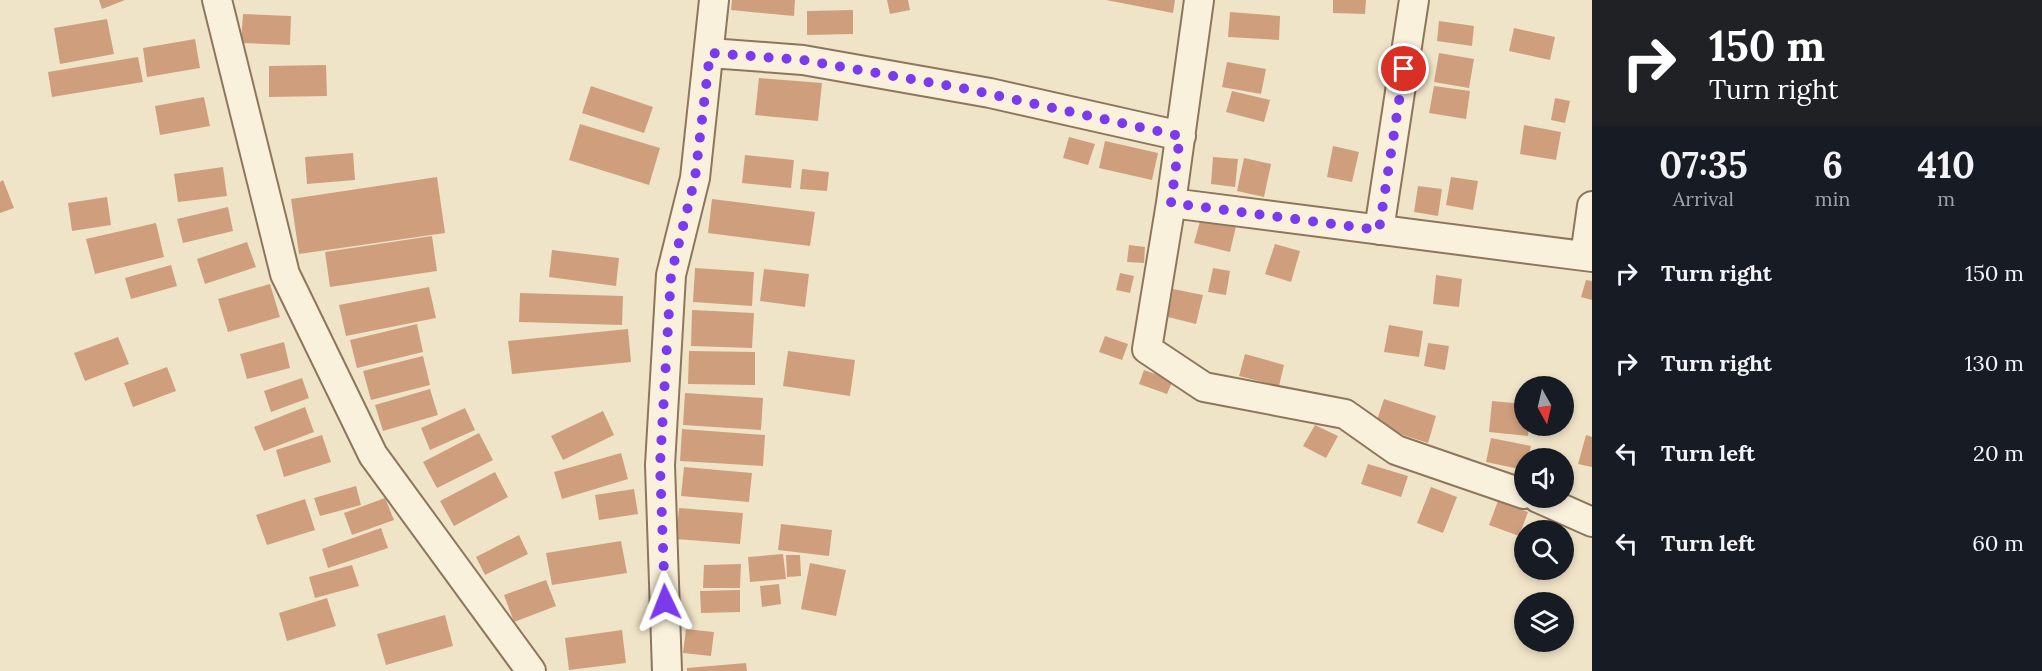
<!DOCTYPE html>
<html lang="en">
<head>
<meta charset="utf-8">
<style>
  :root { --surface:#171b24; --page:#20242c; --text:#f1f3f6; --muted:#9ea1a6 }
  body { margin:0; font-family:Lora,serif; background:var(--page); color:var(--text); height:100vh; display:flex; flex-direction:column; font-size:22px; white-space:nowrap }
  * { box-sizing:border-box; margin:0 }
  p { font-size:20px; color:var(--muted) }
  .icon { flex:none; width:33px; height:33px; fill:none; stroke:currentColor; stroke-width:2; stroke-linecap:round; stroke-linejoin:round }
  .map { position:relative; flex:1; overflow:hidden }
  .drawer { display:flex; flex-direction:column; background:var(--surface); width:450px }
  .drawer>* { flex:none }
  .guide { background:#202124; color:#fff; overflow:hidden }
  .needle { width:39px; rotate:172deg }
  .controls { position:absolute; left:1514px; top:376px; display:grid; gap:12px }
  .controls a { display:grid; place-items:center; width:60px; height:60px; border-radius:50%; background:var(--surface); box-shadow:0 3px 9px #0003; font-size:30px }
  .pin { position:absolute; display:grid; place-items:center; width:51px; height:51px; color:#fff; margin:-26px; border:3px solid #fff; border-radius:50%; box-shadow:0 2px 6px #0007 }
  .me { position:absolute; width:66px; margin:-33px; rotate:358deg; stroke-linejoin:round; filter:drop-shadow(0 0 4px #0008) }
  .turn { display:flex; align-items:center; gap:21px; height:126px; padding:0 18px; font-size:27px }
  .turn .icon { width:78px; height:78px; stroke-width:2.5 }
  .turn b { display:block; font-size:42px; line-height:51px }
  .eta { display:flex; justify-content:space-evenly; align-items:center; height:102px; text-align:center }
  .eta b { font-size:36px; font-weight:800; line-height:42px }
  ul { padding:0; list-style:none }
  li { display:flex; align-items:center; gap:18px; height:90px; padding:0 18px }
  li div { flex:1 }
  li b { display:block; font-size:22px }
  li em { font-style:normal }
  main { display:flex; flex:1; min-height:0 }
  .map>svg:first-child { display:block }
  .building { fill:#cf9f7d }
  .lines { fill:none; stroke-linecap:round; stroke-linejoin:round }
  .minor-casing { stroke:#8d765c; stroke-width:32 }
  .minor { stroke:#faf1dc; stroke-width:28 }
  .route { stroke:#7c3aed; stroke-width:10; stroke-dasharray:0 18 }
</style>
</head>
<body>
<main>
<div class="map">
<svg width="1592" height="671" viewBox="0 0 1592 671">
  <rect width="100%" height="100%" fill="#f0e4c8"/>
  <!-- building -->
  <path class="building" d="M99,0H125L102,9Z
    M732,0H795L794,16L731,10Z
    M887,0H908L910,10L890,14Z
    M1106,0H1175L1173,13Z
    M1333,0H1366L1365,14L1333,13Z
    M853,10V34L807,35V11Z
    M1230,12L1280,16L1279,40L1228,37Z
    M243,14L291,16L290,45L241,43Z
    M107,19L114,54L60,64L54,28Z
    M1439,21L1474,26L1472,46L1437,41Z
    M1514,28L1555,37L1550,60L1509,51Z
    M195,39L200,68L147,77L143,48Z
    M1439,53L1474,59L1469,88L1434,82Z
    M138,57L143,82L52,97L48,72Z
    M1227,62L1266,69L1261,94L1222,87Z
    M326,65L327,96L269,97V66Z
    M759,78L822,83L818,121L755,115Z
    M591,86L653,107L644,133L582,113Z
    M1434,86L1470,91L1466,119L1429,113Z
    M1232,91L1270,100L1264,122L1226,112Z
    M204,97L210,126L160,135L155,106Z
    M1555,98L1570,101L1565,123L1551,120Z
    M580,124L660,148L649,185L569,160Z
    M1524,125L1561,132L1556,160L1520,154Z
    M1069,137L1095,144L1088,165L1063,158Z
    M1105,141L1158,153L1152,180L1099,168Z
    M1333,146L1359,152L1352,182L1327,177Z
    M353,153L355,180L307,184L305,157Z
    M745,155L794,160L791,188L742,183Z
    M1213,157L1238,159L1235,187L1211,184Z
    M1244,158L1271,164L1264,197L1237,191Z
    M223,167L227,196L178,202L174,174Z
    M802,169L829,172L827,191L800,189Z
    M437,177L445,233L299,254L291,199Z
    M1451,177L1478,181L1473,210L1446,205Z
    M3,180L14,208L0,213V182Z
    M1418,186L1442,189L1438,216L1414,212Z
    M107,197L111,225L72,231L68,203Z
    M712,199L815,212L810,246L708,233Z
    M228,207L233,231L183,243L177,219Z
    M1202,214L1237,222L1230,252L1194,243Z
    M156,223L164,257L95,274L86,239Z
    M432,236L437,271L330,287L325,252Z
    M247,242L256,267L205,284L197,259Z
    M1275,244L1300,251L1291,282L1265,274Z
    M1129,245L1145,247L1144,263L1127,262Z
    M552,250L619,258L616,286L549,277Z
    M171,265L177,286L131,299L125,278Z
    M695,268L754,272L752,306L693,302Z
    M1213,268L1230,271L1226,295L1208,292Z
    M764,269L809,274L805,307L760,301Z
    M1120,273L1134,276L1130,293L1116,290Z
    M1436,275L1462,279L1459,307L1433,304Z
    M1586,280L1592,281V300L1581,297Z
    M270,284L280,317L228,332L218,299Z
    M429,287L436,318L346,336L339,305Z
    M1173,289L1203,295L1196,324L1168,317Z
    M520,293L623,296L622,325L519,322Z
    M692,310L754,313L752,348L691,346Z
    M417,324L423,352L357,368L350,340Z
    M1389,325L1423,331L1419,357L1384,352Z
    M628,329L631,362L512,374L508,341Z
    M1105,336L1128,344L1122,360L1099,352Z
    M118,337L129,364L85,381L74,353Z
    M284,342L290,368L247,379L240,354Z
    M1428,343L1449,346L1445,370L1424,366Z
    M689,351L755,352V385L688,384Z
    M788,351L855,360L850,396L783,386Z
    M1245,354L1284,365L1279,386L1239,376Z
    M423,356L430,385L371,400L363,371Z
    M167,367L176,391L133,407L124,383Z
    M1144,370L1173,380L1167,394L1139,384Z
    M302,378L309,398L271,412L264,391Z
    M430,389L438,415L383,431L375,405Z
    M685,393L763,398L761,430L683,425Z
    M1384,399L1436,416L1428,443L1375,426Z
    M1492,401L1524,404V426H1529L1528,436L1489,432Z
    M305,407L314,432L264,451L254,427Z
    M465,408L475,430L430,450L421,428Z
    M603,411L614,435L563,460L551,436Z
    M1315,425L1338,436L1326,458L1303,446Z
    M682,429L765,435L763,466L680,461Z
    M479,433L493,460L437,488L423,462Z
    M322,435L331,462L284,477L276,450Z
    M1586,435L1592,437V467L1578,464Z
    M1491,438L1531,446L1528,459H1524V470L1486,462Z
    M621,453L628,479L562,499L554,472Z
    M1368,464L1408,476L1401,497L1361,484Z
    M684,467L752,473L749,502L681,496Z
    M495,472L508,497L454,526L440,501Z
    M356,486L361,505L320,516L314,498Z
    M1431,487L1457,497L1443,533L1417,523Z
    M634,489L638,514L599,520L595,495Z
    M385,498L394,520L352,535L344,513Z
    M305,499L315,530L267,545L256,515Z
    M1498,501L1528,512L1519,536L1489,525Z
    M679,508L743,513L740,544L676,539Z
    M781,524L832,530L829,556L778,550Z
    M381,528L388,548L328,568L322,549Z
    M519,535L528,554L485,575L476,557Z
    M621,541L627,573L552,585L546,553Z
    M783,554L786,579L750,582L748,557Z
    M786,555H800L801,576L787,577Z
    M810,563L846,570L836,616L801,609Z
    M741,564L740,588H703L704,565Z
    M352,565L359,586L315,598L309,577Z
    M546,580L556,606L514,622L504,595Z
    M779,584L781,604L762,607L760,586Z
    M740,590V612L701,613L700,591Z
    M327,598L336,626L287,641L279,613Z
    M445,615L453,646L386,665L377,634Z
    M686,629L714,632L711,656L683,653Z
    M622,630L626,663L569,670L565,638Z
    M746,663L747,671H687V668Z"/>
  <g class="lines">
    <!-- minor casing -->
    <g class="minor-casing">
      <path id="minor" d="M217,0L285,274L373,455L531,671
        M1199,0L1171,203L1592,257
        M710,53L803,60L990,93L1181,136
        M1171,203L1147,349L1204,387L1345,414L1396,450L1524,494
        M1379,230L1414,0
        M1585,256L1592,206
        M1538,498L1592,522
        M667,671L660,465L671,275L695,178L714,0"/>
    </g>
    <!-- minor -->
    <use href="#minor" class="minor"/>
  </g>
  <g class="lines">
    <!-- route -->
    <path class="route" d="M665,602L660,465L671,275L695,178L710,53L803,60L967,89L1180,136L1171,203L1379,230L1404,69"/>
  </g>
</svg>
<div class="controls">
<a><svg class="needle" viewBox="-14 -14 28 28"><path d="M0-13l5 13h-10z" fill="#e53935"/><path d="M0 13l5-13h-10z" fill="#9ea1a6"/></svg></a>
<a><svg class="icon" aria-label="sound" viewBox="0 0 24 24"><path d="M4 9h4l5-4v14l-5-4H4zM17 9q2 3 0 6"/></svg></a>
<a><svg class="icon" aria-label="search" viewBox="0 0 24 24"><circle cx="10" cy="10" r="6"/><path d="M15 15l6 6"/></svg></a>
<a><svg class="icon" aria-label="layers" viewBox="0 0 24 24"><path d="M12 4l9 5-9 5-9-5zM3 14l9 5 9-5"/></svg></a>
</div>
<div class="pin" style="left:1404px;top:69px;background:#d93025"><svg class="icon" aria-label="arrive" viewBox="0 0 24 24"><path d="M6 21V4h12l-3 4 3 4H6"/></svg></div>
<svg class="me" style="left:665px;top:602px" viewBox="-20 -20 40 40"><path d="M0-17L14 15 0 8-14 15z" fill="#7c3aed" stroke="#fff" stroke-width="4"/></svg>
</div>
<section class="drawer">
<div class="guide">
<div class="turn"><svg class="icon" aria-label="right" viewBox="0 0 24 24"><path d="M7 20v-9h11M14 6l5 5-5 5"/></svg><div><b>150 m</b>Turn right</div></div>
</div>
<div class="eta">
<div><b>07:35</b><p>Arrival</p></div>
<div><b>6</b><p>min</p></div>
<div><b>410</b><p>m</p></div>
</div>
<ul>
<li><svg class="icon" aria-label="right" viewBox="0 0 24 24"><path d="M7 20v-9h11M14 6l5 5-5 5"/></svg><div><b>Turn right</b></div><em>150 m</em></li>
<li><svg class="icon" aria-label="right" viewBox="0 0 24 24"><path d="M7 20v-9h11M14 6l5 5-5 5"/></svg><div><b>Turn right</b></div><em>130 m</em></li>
<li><svg class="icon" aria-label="left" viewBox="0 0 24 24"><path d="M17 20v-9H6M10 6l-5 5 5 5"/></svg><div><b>Turn left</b></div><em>20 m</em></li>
<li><svg class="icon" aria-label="left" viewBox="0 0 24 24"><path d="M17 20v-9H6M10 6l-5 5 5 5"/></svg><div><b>Turn left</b></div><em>60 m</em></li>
</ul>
</section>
</main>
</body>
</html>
